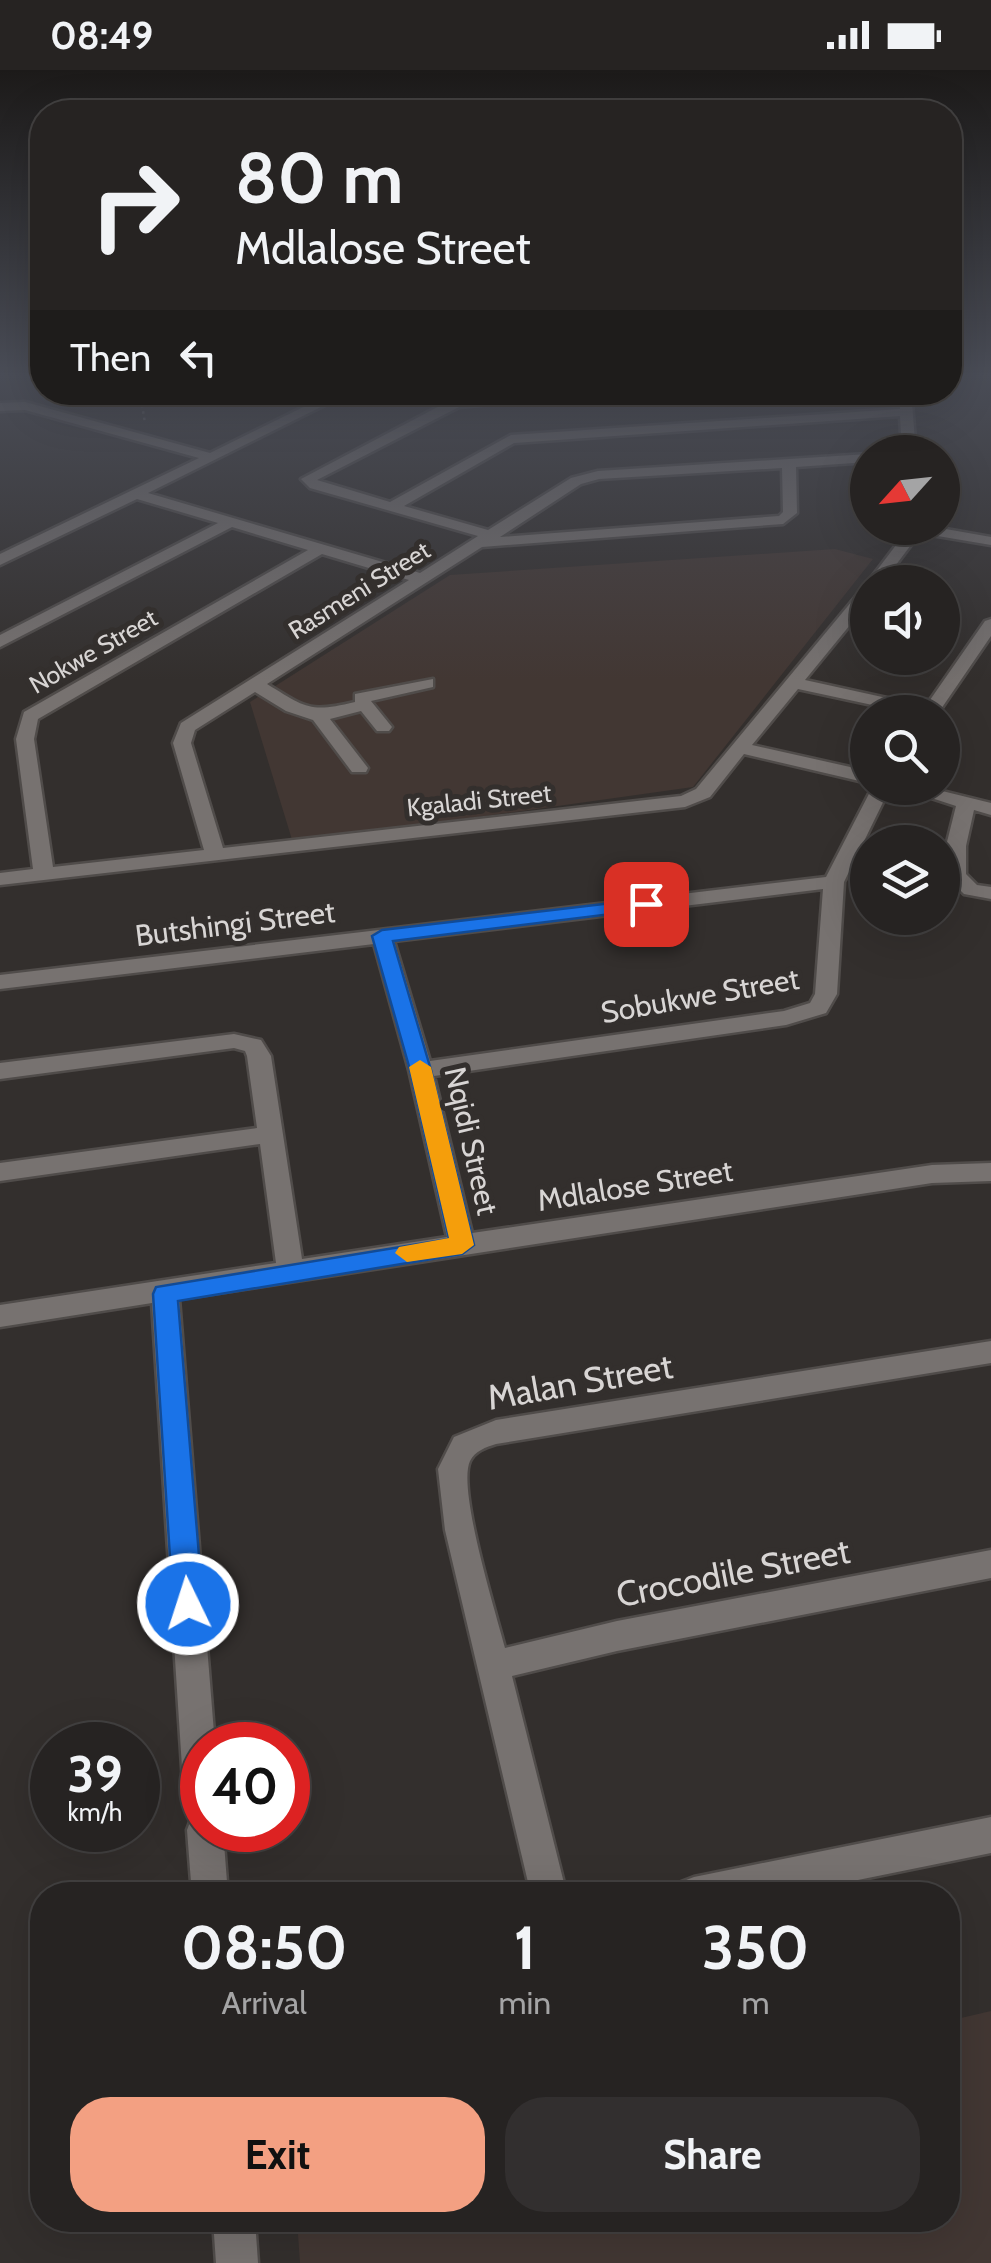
<!DOCTYPE html>
<html lang="en">
<head>
<meta charset="utf-8">
<style>
  :root { --surface:#262322; --page:#322f2f; --text:#f1f3f6; --muted:#a4a4a5; --line:#424040; --accent:#f3a082 }
  body { margin:0; font-family:Cabin,sans-serif; background:var(--page); color:var(--text); height:100vh; display:flex; flex-direction:column; font-size:38px; white-space:nowrap }
  * { box-sizing:border-box; margin:0 }
  p { font-size:32px; color:var(--muted) }
  .icon { flex:none; width:55px; height:55px; fill:none; stroke:currentColor; stroke-width:2; stroke-linecap:round; stroke-linejoin:round }
  .map { position:relative; flex:1; overflow:hidden }
  .details { position:absolute; left:30px; top:1812px; width:930px; height:350px; display:flex; flex-direction:column; background:var(--surface); border-radius:40px; box-shadow:0 10px 40px #0002,0 0 0 2px var(--line) }
  .details>* { flex:none }
  .banner { position:absolute; left:30px; top:30px; width:932px; height:305px; border-radius:40px; box-shadow:0 10px 40px #0002,0 0 0 2px var(--line); background:#262322; color:var(--text); overflow:hidden }
  .needle { width:65px; rotate:243deg }
  .controls { position:absolute; left:850px; top:365px; display:grid; gap:20px }
  .controls a { display:grid; place-items:center; width:110px; height:110px; border-radius:50%; background:var(--surface); box-shadow:0 10px 40px #0002,0 0 0 2px var(--line); font-size:50px }
  .speed { position:absolute; left:30px; top:1652px; display:flex; gap:20px; font-size:50px; font-weight:700; text-align:center }
  .speed>* { display:grid; place-content:center; width:130px; height:130px; border-radius:50%; background:var(--surface); box-shadow:0 10px 40px #0002,0 0 0 2px var(--line); line-height:1 }
  .speed small { font-size:25px; font-weight:400 }
  .speed .limit { border:15px solid #d22; background:#fff; color:#111 }
  .pin { position:absolute; display:grid; place-items:center; width:85px; height:85px; color:#fff; margin:-42px; border-radius:20px; box-shadow:0 5px 15px #0006 }
  .me { position:absolute; width:110px; margin:-55px; rotate:356deg; stroke-linejoin:round; filter:drop-shadow(0 0 8px #0008) }
  .turn { display:flex; align-items:center; gap:35px; height:210px; padding:0 40px; font-size:45px }
  .turn .icon { width:130px; height:130px; stroke-width:2.5 }
  .turn b { display:block; font-size:70px; line-height:85px }
  .then { display:flex; align-items:center; height:95px; padding:0 40px; background:#0003; gap:20px; font-size:38px }
  .eta { display:flex; justify-content:space-evenly; align-items:center; height:170px; text-align:center }
  .eta b { font-size:60px; font-weight:800; line-height:70px }
  .cta { display:flex; gap:20px; margin-top:auto; padding:20px 40px }
  .cta a { flex:1; height:115px; border-radius:40px; background:var(--accent); color:#111; font-size:40px; font-weight:800; line-height:115px; text-align:center }
  .cta a+a { background:var(--page); color:var(--text) }
  .status { display:flex; justify-content:space-between; align-items:center; height:70px; padding:0 50px; background:var(--surface); direction:ltr }
  .status svg { height:28px; fill:currentColor }
  .map>svg:first-child { display:block }
  .built { fill:#423733 }
  .lines { fill:none; stroke-linecap:round; stroke-linejoin:round }
  .minor-casing { stroke:#504c4a; stroke-width:5 }
  .path { stroke:#706c6b; stroke-width:2.5; stroke-dasharray:2.5 4; stroke-linecap:butt }
  .minor { fill:#777270; fill-rule:evenodd }
  .route { fill:#1a73e8; stroke:#114b97; stroke-width:2.5 }
  .slow { fill:#f59e0b }
  .labels { text-anchor:middle; stroke-width:10; stroke-linejoin:round; paint-order:stroke }
  .far-street-label { font-size:25px; fill:#d8d5d4; stroke:#332f2d }
  .street-label { font-size:30px; fill:#d8d5d4; stroke:#332f2d }
  .near-street-label { font-size:35px; fill:#d8d5d4; stroke:#332f2d }
</style>
</head>
<body>
<div class="status"><b>08:49</b><svg viewBox="0 0 49 12"><path d="M0 12V9h3v3zM5 12V6h3v6zM10 12V3h3v9zM15 12V0h3v12zM26 1h20v11H26zM47 4h2v5h-2z"/></svg></div>
<div class="map">
<svg width="991" height="2193" viewBox="0 0 991 2193">
  <rect width="100%" height="100%" fill="#332f2d"/>
  <!-- built -->
  <path class="built" d="M835,479L873,489L693,717L293,773L250,632L450,505Z
    M991,1941V2193H300L297,2150H948V1951Z"/>
  <g class="lines">
    <!-- minor casing -->
    <g class="minor-casing">
      <path id="minor" d="M334,322H351L148,423L420,503L478,466L310,418L301,409L451,330L550,322H617L459,337L317,410L390,432L511,365L900,339L899,322H911L916,382H902L900,346L514,373L404,436L488,460L571,408L598,401L868,384V392L796,397L797,443L783,454L482,477L267,614C306,638 310,643 355,632V624L433,609V617L371,631L392,657L389,661H377L361,641L330,649L368,698L366,702H352L313,650L286,641L255,622L195,660L191,673L223,778L681,726L696,719L862,519L868,517V533L805,610L905,632L930,630L985,551L991,549V566L941,639L905,642L798,619L752,675L868,701V713L744,684L710,727L685,737L0,815V803L33,799L16,669L24,642L308,480L232,457L0,577V565L218,453L137,429L0,495V484L199,388L25,340L0,341V333L25,332L210,383ZM782,398L783,442L779,446L500,467L581,414L599,409ZM322,484L409,510L181,653L173,673L204,780L53,797L34,669L38,649Z
        M909,458H940L991,467V475L920,463L883,512H868Z
        M872,718H890L844,812L837,924L826,943L786,955L434,1006L472,1163L932,1095L991,1093V1111L932,1113L179,1229L215,1675H202V1760H223L228,1825H192L187,1760L192,1747L200,1744L190,1740L184,1728L152,1233L0,1257V1235L276,1193L260,1074L0,1111V1093L257,1058L247,986L245,981L234,978L0,1009V993L234,964L261,970L271,986L302,1189L447,1167L409,1000L374,874L0,919V905L826,807ZM823,819L815,924L810,933L784,941L430,991L394,871Z
        M901,718H930L991,733V745L974,740L966,776V804L977,815L991,817V829L964,824L946,806V776L956,736Z
        M991,1271V1293L496,1374C486,1377 475,1381 470,1391C457,1419 496,1543 505,1578L617,1551L991,1480V1508L617,1581L512,1606L567,1825H531L445,1460L438,1399L454,1367L496,1350Z
        M991,1747V1783L784,1825H676L681,1812L694,1807Z
        M213,2150H255L258,2193H216Z"/>
    </g>
    <!-- path -->
    <path class="path" d="M140,322L145,353"/>
    <!-- minor -->
    <use href="#minor" class="minor"/>
  </g>
  <!-- sky -->
  <linearGradient id="sky" x2="0" y2="1"><stop stop-color="#1c1a19"/><stop offset="0.5" stop-color="#4a4d57"/><stop offset="1" stop-color="#4a4d57" stop-opacity="0"/></linearGradient>
  <rect width="991" height="610" fill="url(#sky)"/>
  <!-- route -->
  <path class="route" d="M646,829L652,830V839L393,871L431,1000L474,1175L462,1184L178,1231L203,1534L198,1543L188,1547L178,1543L173,1534L153,1224L156,1217L449,1169L410,1000L372,866L382,860Z"/>
  <!-- slow -->
  <path class="slow" d="M420,990L431,997L474,1175L462,1184L407,1192L395,1183L399,1177L449,1168L409,997Z"/>
  <g class="labels">
    <!-- far-street labels -->
    <g class="far-street-label">
      <text transform="translate(359 520) rotate(-32)" y="9">Rasmeni Street</text>
      <text transform="translate(93 581) rotate(-30)" y="9">Nokwe Street</text>
      <text transform="translate(479 730) rotate(-6)" y="9">Kgaladi Street</text>
    </g>
    <!-- street labels -->
    <g class="street-label">
      <text transform="translate(235 854) rotate(-7)" y="10">Butshingi Street</text>
      <text transform="translate(700 926) rotate(-10)" y="10">Sobukwe Street</text>
      <text transform="translate(471 1071) rotate(77)" y="10">Nqidi Street</text>
      <text transform="translate(635 1116) rotate(-9)" y="10">Mdlalose Street</text>
    </g>
    <!-- near-street labels -->
    <g class="near-street-label">
      <text transform="translate(580 1312) rotate(-10)" y="12">Malan Street</text>
      <text transform="translate(733 1503) rotate(-11)" y="12">Crocodile Street</text>
    </g>
  </g>
</svg>
<div class="controls">
<a><svg class="needle" viewBox="-14 -14 28 28"><path d="M0-13l5 13h-10z" fill="#e53935"/><path d="M0 13l5-13h-10z" fill="#a4a4a5"/></svg></a>
<a><svg class="icon" aria-label="sound" viewBox="0 0 24 24"><path d="M4 9h4l5-4v14l-5-4H4zM17 9q2 3 0 6"/></svg></a>
<a><svg class="icon" aria-label="search" viewBox="0 0 24 24"><circle cx="10" cy="10" r="6"/><path d="M15 15l6 6"/></svg></a>
<a><svg class="icon" aria-label="layers" viewBox="0 0 24 24"><path d="M12 4l9 5-9 5-9-5zM3 14l9 5 9-5"/></svg></a>
</div>
<div class="speed"><div>39<small>km/h</small></div><div class="limit">40</div></div>
<div class="pin" style="left:646px;top:834px;background:#d93025"><svg class="icon" aria-label="arrive" viewBox="0 0 24 24"><path d="M6 21V4h12l-3 4 3 4H6"/></svg></div>
<svg class="me" style="left:188px;top:1534px" viewBox="-20 -20 40 40"><circle r="17" fill="#1a73e8" stroke="#fff" stroke-width="3"/><path d="M0-11L8 9 0 5-8 9z" fill="#fff"/></svg>
<div class="banner">
<div class="turn"><svg class="icon" aria-label="right" viewBox="0 0 24 24"><path d="M7 20v-9h11M14 6l5 5-5 5"/></svg><div><b>80 m</b>Mdlalose Street</div></div>
<div class="then">Then<svg class="icon" aria-label="left" viewBox="0 0 24 24"><path d="M17 20v-9H6M10 6l-5 5 5 5"/></svg></div>
</div>
<section class="details">
<div class="eta">
<div><b>08:50</b><p>Arrival</p></div>
<div><b>1</b><p>min</p></div>
<div><b>350</b><p>m</p></div>
</div>
<div class="cta"><a>Exit</a><a>Share</a></div>
</section>
</div>
</body>
</html>
